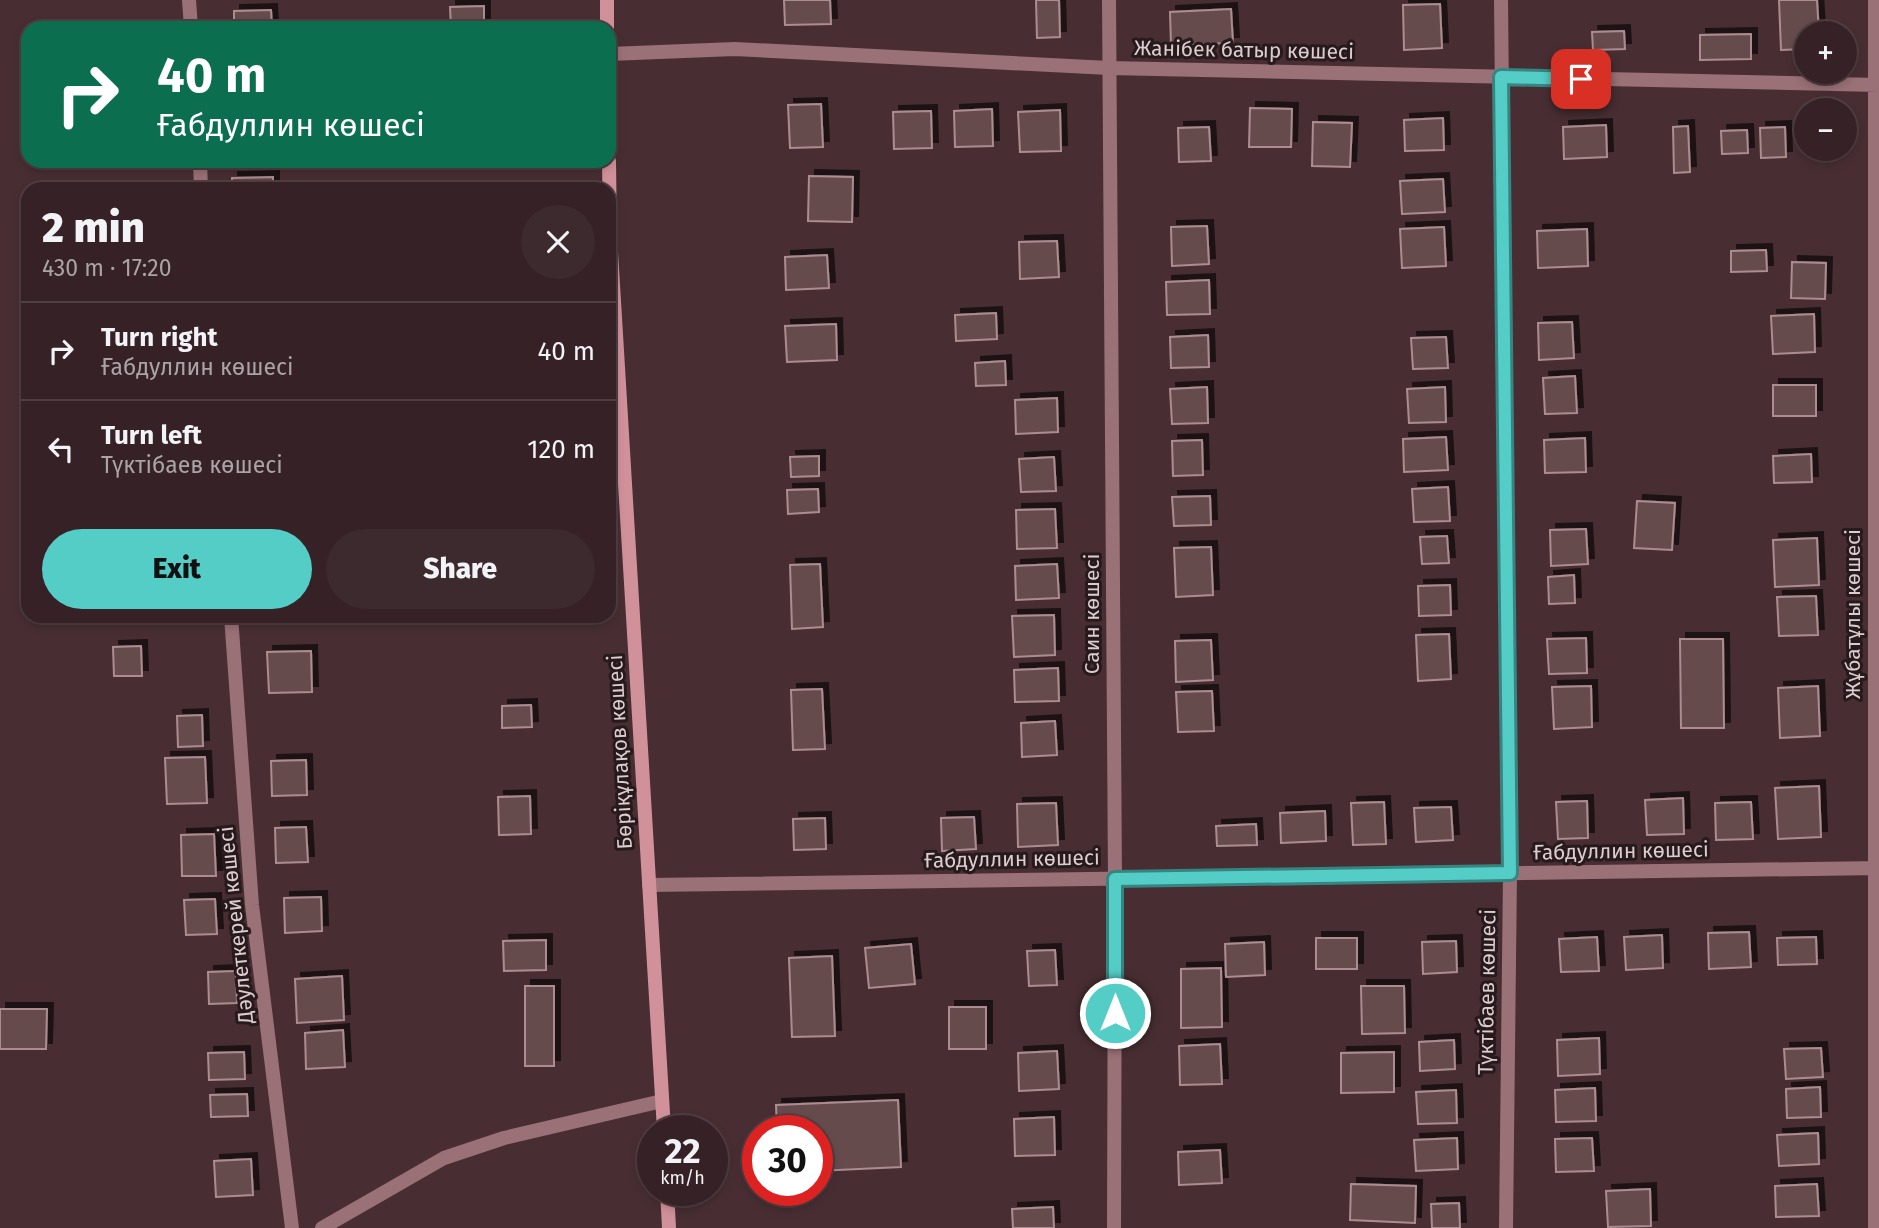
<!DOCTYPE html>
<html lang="en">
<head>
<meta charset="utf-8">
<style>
  :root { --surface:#362226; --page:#3d2a2e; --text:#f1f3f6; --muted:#aaa4a7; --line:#503f43; --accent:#54cdc7 }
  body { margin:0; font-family:"Fira Sans",sans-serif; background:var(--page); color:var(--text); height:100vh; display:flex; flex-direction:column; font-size:26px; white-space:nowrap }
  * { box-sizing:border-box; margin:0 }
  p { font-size:23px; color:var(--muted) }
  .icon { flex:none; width:38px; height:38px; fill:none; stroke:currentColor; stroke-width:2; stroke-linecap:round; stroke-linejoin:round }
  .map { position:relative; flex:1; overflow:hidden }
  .drawer { position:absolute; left:21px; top:182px; width:595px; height:441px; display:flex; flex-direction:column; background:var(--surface); border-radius:21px; box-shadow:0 4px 10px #0003,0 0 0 2px var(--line) }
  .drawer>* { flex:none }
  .hud { position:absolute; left:21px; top:21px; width:595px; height:147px; border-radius:21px; box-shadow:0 4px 10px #0003,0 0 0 2px var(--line); background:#0b6e4f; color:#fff; overflow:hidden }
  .controls { position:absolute; left:1794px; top:21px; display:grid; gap:14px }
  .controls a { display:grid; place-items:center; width:63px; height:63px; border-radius:50%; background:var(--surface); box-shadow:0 4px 10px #0003,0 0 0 2px var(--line); font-size:35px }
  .speed { position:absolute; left:637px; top:1115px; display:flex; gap:14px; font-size:35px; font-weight:700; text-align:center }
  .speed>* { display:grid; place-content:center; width:91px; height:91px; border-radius:50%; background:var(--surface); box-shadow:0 4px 10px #0003,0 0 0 2px var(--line); line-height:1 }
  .speed small { font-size:18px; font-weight:400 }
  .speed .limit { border:10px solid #d22; background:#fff; color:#111 }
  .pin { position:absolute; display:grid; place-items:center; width:60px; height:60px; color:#fff; margin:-30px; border-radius:14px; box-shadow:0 4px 10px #0006 }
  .me { position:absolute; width:77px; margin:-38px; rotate:0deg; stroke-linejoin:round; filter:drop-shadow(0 0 5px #0008) }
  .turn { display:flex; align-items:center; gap:24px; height:147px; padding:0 21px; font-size:32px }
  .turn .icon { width:91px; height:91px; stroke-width:2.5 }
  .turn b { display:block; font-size:49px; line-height:60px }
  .round { display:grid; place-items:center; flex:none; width:74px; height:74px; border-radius:37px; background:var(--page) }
  .summary { display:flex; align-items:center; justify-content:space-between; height:119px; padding:0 21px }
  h1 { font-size:42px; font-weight:800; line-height:52px }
  .button { display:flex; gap:14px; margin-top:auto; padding:14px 21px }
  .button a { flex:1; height:80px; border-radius:42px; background:var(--accent); color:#111; font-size:28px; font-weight:800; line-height:80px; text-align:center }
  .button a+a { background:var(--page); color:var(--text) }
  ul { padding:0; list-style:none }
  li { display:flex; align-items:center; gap:21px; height:98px; padding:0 21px; border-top:2px solid var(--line) }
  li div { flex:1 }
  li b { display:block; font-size:26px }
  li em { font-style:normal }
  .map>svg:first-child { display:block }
  .building { fill:#664b4e; stroke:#ac8c90; stroke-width:2; filter:url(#shadow) }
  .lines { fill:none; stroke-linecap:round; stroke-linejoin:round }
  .street { stroke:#9a7176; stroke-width:14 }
  .secondary { stroke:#d1919a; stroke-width:14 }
  .route-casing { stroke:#378581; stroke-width:18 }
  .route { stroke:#54cdc7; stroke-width:12 }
  .labels { text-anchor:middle; stroke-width:6; stroke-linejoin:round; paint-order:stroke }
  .street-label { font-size:21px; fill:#ddccce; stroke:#261a1c }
</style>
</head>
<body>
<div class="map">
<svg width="1879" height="1228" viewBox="0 0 1879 1228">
  <defs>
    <filter id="shadow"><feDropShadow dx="6" dy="-6" stdDeviation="0" flood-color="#0009"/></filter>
  </defs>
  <rect width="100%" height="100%" fill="#482e32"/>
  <!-- building -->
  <path class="building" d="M784,0H830L831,24L785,25Z
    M1036,0H1059L1060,37L1037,38Z
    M1779,0H1817L1819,33H1806V49L1781,50Z
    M1440,4L1442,48L1404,50L1403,5Z
    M484,6V26L451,27L450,7Z
    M1231,9L1233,43L1171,45L1170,12Z
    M271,10L272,28H234V11Z
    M1624,31L1625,49L1593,50L1592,32Z
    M1751,34V59L1700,60V35Z
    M821,104L823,147L790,148L788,105Z
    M1250,108L1292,109L1291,147H1249Z
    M992,109L993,146L955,147L954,111Z
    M1060,110L1061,151L1020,152L1018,112Z
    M931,111L932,148L894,149L893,112Z
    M1443,118L1444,150L1405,151L1404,120Z
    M1313,122L1352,123L1350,167L1312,166Z
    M1606,125L1607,157L1564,159L1563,127Z
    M1688,126L1690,172L1674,173L1673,127Z
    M1209,127L1211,161L1179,162L1178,128Z
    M1785,127L1786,157L1761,158L1760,128Z
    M1747,130L1748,153L1722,154L1721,131Z
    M809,176L853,177L852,222L808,221Z
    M273,177V189H232V178Z
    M1443,179L1445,212L1402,214L1400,181Z
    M1207,226L1209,264L1172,266L1171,227Z
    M1444,227L1446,266L1402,268L1400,229Z
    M1587,229L1588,266L1538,268L1537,231Z
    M1057,241L1059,277L1020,279L1019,242Z
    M1766,250L1767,271L1731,272V251Z
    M827,255L829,288L786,290L785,257Z
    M1792,262L1826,263L1825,299L1791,298Z
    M1209,280L1210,314L1167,315L1166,282Z
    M996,313L997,339L956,341L955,315Z
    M1814,314L1815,352L1773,354L1771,316Z
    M1572,322L1574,358L1539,360L1538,323Z
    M836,324L837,360L787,362L785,326Z
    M1208,335L1209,367L1171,368L1170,337Z
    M1446,337L1448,368L1413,369L1411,338Z
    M1005,361L1006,385L976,386L975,363Z
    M1575,376L1577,413L1545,414L1543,378Z
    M1773,385H1816V416H1773Z
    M1207,387L1208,423L1172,424L1170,389Z
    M1445,387L1446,422L1409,423L1407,389Z
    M1057,398L1058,432L1016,434L1015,400Z
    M1446,437L1448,470L1404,472L1403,439Z
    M1585,438L1586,472L1545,473L1544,440Z
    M1202,440L1203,475L1173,476L1172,441Z
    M1811,454L1812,482L1774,483L1773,456Z
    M819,456V476L791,477L790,457Z
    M1054,457L1056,491L1021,492L1019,459Z
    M1448,487L1450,521L1414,522L1412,489Z
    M818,489L819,512L788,514L787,490Z
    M1210,496L1211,525L1174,526L1172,497Z
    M1637,501L1675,503L1672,550L1634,548Z
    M1055,509L1057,548L1017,549L1016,510Z
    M1586,529L1588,564L1551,566L1550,530Z
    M1447,536L1449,563L1422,564L1420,537Z
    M1817,538L1819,585L1775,587L1773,540Z
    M1211,547L1213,595L1176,597L1174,548Z
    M820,564L823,627L792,629L790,565Z
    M1057,564L1059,598L1016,600L1015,566Z
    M1574,575L1575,603L1549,604L1548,577Z
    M1450,585L1451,615L1419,616L1418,586Z
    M1816,596L1818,635L1779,636L1777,597Z
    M1054,615L1055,655L1014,657L1012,616Z
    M1449,634L1451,679L1418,681L1416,635Z
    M1586,638L1587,673L1549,674L1547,639Z
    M1680,639H1723L1724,728H1681Z
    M1211,640L1213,680L1176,682L1175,641Z
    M141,646L142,676H114L113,647Z
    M311,651L312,692L269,693L267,652Z
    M1058,668L1059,701L1015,702L1014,670Z
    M1591,686L1592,727L1554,729L1552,687Z
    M1818,686L1820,736L1780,738L1778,688Z
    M822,689L825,749L793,750L791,690Z
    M1212,691L1214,731L1178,732L1176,692Z
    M531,705L532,727L502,728V706Z
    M202,715L203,746L178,747L177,716Z
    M1055,721L1057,755L1022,757L1021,723Z
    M205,757L207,803L167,804L165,758Z
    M306,760L307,795L272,796L271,761Z
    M1819,786L1821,837L1778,839L1775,788Z
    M530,796L531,834L499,835L498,797Z
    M1683,798L1684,834L1647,835L1645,800Z
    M1587,801L1588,838L1558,839L1556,802Z
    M1384,802L1386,844L1353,845L1351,803Z
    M1751,802L1753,839L1716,840L1715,803Z
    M1056,803L1058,845L1018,847L1017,804Z
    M1451,807L1453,840L1416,842L1414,808Z
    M1325,811L1326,841L1281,843L1280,813Z
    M974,817L976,849L942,851L941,818Z
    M825,818L826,849L794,850L793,819Z
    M1256,824L1257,845L1217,846L1216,826Z
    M306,827L308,862L276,863L275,828Z
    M214,834L216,876H182L181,835Z
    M321,897L322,931L285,933L284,898Z
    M215,899L217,934L186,935L184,900Z
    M1749,932L1751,967L1709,969L1708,933Z
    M1662,935L1663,968L1626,970L1624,937Z
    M1597,937L1599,971L1561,972L1559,939Z
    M1816,937L1817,964L1778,965L1777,938Z
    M1316,938H1357V969H1316Z
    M546,940V970L504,971L503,941Z
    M1456,941L1457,972L1423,974L1422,942Z
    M1264,942L1265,975L1226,977L1225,944Z
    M911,944L915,984L869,988L865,948Z
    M1055,950L1057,985L1029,986L1027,951Z
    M832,956L835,1036L792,1037L789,958Z
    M1221,968L1222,1027L1181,1028V969Z
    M236,971L237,1003L209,1004L208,972Z
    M342,976L344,1020L297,1023L295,979Z
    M525,986H554V1066H525Z
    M1361,986H1404L1405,1033L1362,1034Z
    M949,1007H986V1049H949Z
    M0,1009H47L46,1049H0Z
    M343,1030L345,1067L306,1069L305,1033Z
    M1599,1038L1600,1074L1558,1076L1557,1040Z
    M1454,1040L1455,1069L1420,1071L1419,1042Z
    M1220,1044L1222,1084L1180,1085L1179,1046Z
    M1821,1048L1823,1077L1786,1079L1784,1049Z
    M1057,1051L1059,1089L1019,1091L1018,1053Z
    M244,1052L245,1079L209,1080L208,1053Z
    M1394,1052V1092L1341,1093V1053Z
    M1820,1087L1821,1117L1787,1118L1786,1089Z
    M1595,1088L1596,1121L1556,1122L1555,1090Z
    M1456,1090L1457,1123L1418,1124L1416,1092Z
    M247,1094L248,1116L211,1117L210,1095Z
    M898,1100L901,1167L817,1171V1130H777L776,1105Z
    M1054,1117L1055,1155L1015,1156L1014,1119Z
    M1818,1133L1819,1164L1779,1166L1777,1135Z
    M1457,1138L1458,1169L1416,1171L1414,1140Z
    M1592,1138L1594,1171L1556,1172L1555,1139Z
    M1220,1150L1222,1183L1179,1185L1178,1152Z
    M251,1159L253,1195L216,1197L214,1161Z
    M1351,1184L1416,1186L1415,1223L1350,1220Z
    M1817,1184L1819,1216L1776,1217L1775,1186Z
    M1650,1189L1651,1226L1608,1227L1606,1191Z
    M1459,1203L1460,1228H1432L1431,1204Z
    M1053,1207L1054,1228H1013L1012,1209Z"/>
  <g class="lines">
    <!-- street -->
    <path class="street" d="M189,0L191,28
      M1109,0L1115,879L1114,1228
      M1501,0L1510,873L1506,1228
      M609,54L735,49L1109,68L1879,85
      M200,161L201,189
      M231,616L252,905L292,1228
      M649,885L1879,868
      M322,1228L444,1158L504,1138L662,1101
      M1875,1228V0"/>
    <!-- secondary -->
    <path class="secondary" d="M607,0V28
      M609,161L610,235L664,1130
      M667,1190L669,1228"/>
  </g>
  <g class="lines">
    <!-- route casing -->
    <g class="route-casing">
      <path id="route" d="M1115,1013V879L1510,873L1501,77L1581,79"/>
    </g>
    <!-- route -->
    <use href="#route" class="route"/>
  </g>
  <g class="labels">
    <!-- street labels -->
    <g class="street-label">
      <text transform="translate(1244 50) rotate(1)" y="7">Жанібек батыр көшесі</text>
      <text transform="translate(1092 614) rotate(-90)" y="7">Саин көшесі</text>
      <text transform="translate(1853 614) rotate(-90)" y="7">Жұбатұлы көшесі</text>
      <text transform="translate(620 752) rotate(-93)" y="7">Бөріқұлақов көшесі</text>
      <text transform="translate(1621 851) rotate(-1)" y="7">Ғабдуллин көшесі</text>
      <text transform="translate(1012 859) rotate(-1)" y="7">Ғабдуллин көшесі</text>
      <text transform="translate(236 925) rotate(-96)" y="7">Дәулеткерей көшесі</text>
      <text transform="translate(1487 992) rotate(-89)" y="7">Түктібаев көшесі</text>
    </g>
  </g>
</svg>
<div class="controls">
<a>+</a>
<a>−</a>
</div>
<div class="speed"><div>22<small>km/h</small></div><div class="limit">30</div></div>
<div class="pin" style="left:1581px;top:79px;background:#d93025"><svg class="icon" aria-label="arrive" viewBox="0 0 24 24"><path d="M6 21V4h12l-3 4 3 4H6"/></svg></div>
<svg class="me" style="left:1115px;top:1013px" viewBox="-20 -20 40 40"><circle r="17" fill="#54cdc7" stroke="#fff" stroke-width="3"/><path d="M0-11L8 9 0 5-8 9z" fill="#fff"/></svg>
<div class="hud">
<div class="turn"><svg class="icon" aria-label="right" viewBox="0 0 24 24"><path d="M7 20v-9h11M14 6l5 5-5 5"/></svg><div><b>40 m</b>Ғабдуллин көшесі</div></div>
</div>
<section class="drawer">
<div class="summary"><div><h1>2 min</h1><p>430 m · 17:20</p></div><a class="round"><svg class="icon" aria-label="close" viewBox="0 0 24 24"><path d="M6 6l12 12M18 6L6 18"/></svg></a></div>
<ul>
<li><svg class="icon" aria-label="right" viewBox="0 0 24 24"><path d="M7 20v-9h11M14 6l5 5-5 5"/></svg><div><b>Turn right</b><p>Ғабдуллин көшесі</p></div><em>40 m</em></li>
<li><svg class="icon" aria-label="left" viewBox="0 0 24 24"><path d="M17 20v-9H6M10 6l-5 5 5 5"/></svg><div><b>Turn left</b><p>Түктібаев көшесі</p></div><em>120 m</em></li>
</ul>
<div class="button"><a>Exit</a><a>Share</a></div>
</section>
</div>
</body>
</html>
